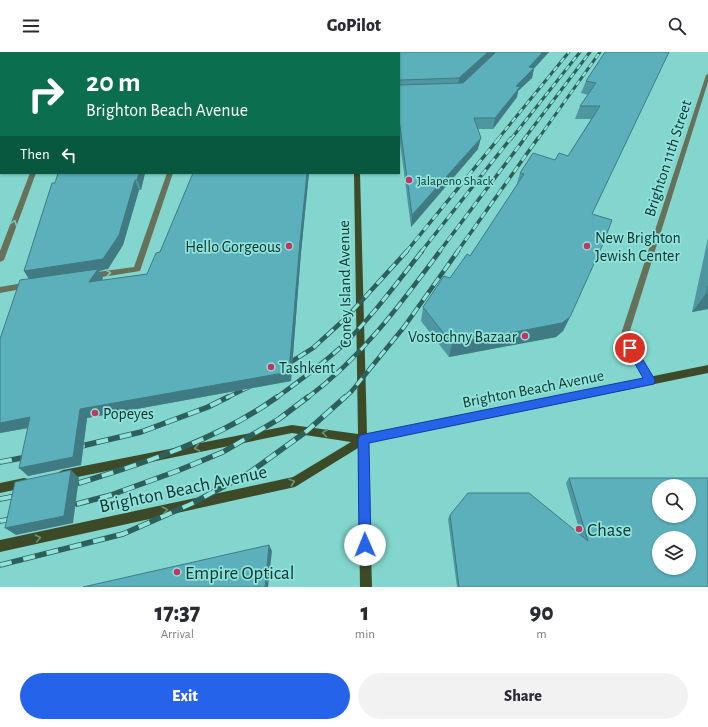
<!DOCTYPE html>
<html lang="en">
<head>
<meta charset="utf-8">
<style>
  :root { --surface:#fff; --page:#f2f2f3; --text:#2b2b33; --muted:#7c7c81; --accent:#2563eb }
  body { margin:0; font-family:"Alegreya Sans",sans-serif; background:var(--page); color:var(--text); height:100vh; display:flex; flex-direction:column; font-size:15px; white-space:nowrap }
  * { box-sizing:border-box; margin:0 }
  p { font-size:13px; color:var(--muted) }
  .icon { flex:none; width:22px; height:22px; fill:none; stroke:currentColor; stroke-width:2; stroke-linecap:round; stroke-linejoin:round }
  .map { position:relative; height:535px; overflow:hidden }
  .details { display:flex; flex-direction:column; background:var(--surface); flex:1 }
  .details>* { flex:none }
  .top-card { position:absolute; left:0px; top:0px; width:400px; height:122px; box-shadow:0 1px 3px #0004; background:#0b6e4f; color:#fff; overflow:hidden }
  .fabs { position:absolute; left:652px; top:427px; display:grid; gap:8px }
  .fabs a { display:grid; place-items:center; width:44px; height:44px; border-radius:50%; background:var(--surface); box-shadow:0 1px 3px #0004; font-size:20px }
  .pin { position:absolute; display:grid; place-items:center; width:34px; height:34px; color:#fff; margin:-17px; border:2px solid #fff; border-radius:50%; box-shadow:0 1px 4px #0007 }
  .me { position:absolute; width:44px; margin:-22px; rotate:359deg; stroke-linejoin:round; filter:drop-shadow(0 0 3px #0008) }
  .turn { display:flex; align-items:center; gap:14px; height:84px; padding:0 20px; font-size:18px }
  .turn .icon { width:52px; height:52px; stroke-width:2.5 }
  .turn b { display:block; font-size:28px; line-height:34px }
  .then { display:flex; align-items:center; height:38px; padding:0 20px; background:#0003; gap:8px; font-size:15px }
  .eta { display:flex; justify-content:space-evenly; align-items:center; height:68px; text-align:center }
  .eta b { font-size:24px; font-weight:800; line-height:28px }
  .cta { display:flex; gap:8px; margin-top:auto; padding:8px 20px }
  .cta a { flex:1; height:46px; border-radius:24px; background:var(--accent); color:#fff; font-size:16px; font-weight:800; line-height:46px; text-align:center }
  .cta a+a { background:var(--page); color:var(--text) }
  header { display:flex; justify-content:space-between; align-items:center; height:52px; padding:0 20px; background:var(--surface); font-size:18px; font-weight:800 }
  .map>svg:first-child { display:block }
  .lines { fill:none; stroke-linecap:round; stroke-linejoin:round }
  .street { fill:#67715a; fill-rule:evenodd }
  .secondary { fill:#3c4a27; fill-rule:evenodd }
  .rail-far3-casing { stroke:#2e605b; stroke-width:3 }
  .rail-far2-casing { stroke:#2e605b; stroke-width:3.5 }
  .rail-far1-casing { stroke:#2e605b; stroke-width:4.5 }
  .rail-casing { stroke:#2e605b; stroke-width:5.5 }
  .rail-far3 { stroke:#8fe3da; stroke-width:2; stroke-dasharray:5.5; stroke-linecap:butt }
  .rail-far2 { stroke:#8fe3da; stroke-width:2.5; stroke-dasharray:7; stroke-linecap:butt }
  .rail-far1 { stroke:#8fe3da; stroke-width:3; stroke-dasharray:9; stroke-linecap:butt }
  .rail { stroke:#8fe3da; stroke-width:4; stroke-dasharray:12; stroke-linecap:butt }
  .wall { fill:#4e97a1 }
  .shaded-wall { fill:#407b83 }
  .building { fill:#5bb0bb; stroke:#407b83; fill-rule:evenodd }
  .oneway { stroke:#85c6ba }
  .oneway2 { stroke:#669680 }
  .route { fill:#2563eb; stroke:#184099 }
  .poi-dot { fill:#c33461; stroke:#8fe3da; stroke-width:1.5 }
  .labels { text-anchor:middle; stroke-width:3.5; stroke-linejoin:round; paint-order:stroke }
  .far-poi-label { font-size:13px; fill:#0d322e; stroke:#8fe3da; text-anchor:start }
  .street-label { font-size:16px; fill:#0d322e; stroke:#8fe3da }
  .poi-label { font-size:16px; fill:#0d322e; stroke:#8fe3da; text-anchor:start }
  .near-street-label { font-size:19px; fill:#0d322e; stroke:#8fe3da }
  .near-poi-label { font-size:19px; fill:#0d322e; stroke:#8fe3da; text-anchor:start }
</style>
</head>
<body>
<header><svg class="icon" aria-label="menu" viewBox="0 0 24 24"><path d="M4 6h16M4 12h16M4 18h16"/></svg>GoPilot<svg class="icon" aria-label="search" viewBox="0 0 24 24"><circle cx="10" cy="10" r="6"/><path d="M15 15l6 6"/></svg></header>
<div class="map">
<svg width="708" height="535" viewBox="0 0 708 535">
  <rect width="100%" height="100%" fill="#82d6cd"/>
  <g class="lines">
    <!-- street -->
    <path class="street" d="M192,0H196L197,1H193Z
      M708,22V30L628,285L654,329L653,332L650,333L647,332L620,285L706,23Z
      M30,121H36L4,208L0,210V199Z
      M167,121H173L140,219L90,227L87,226L86,224L87,222L90,221L134,215Z
      M29,230L33,233L32,235L0,241V235Z"/>
    <!-- secondary -->
    <path class="secondary" d="M352,0H356V1H352Z
      M354,121H360L367,382L708,313V321L368,391L372,535H360L358,396L295,435L0,500V488L293,425L351,390L292,381L63,428L59,426L58,423L59,420L63,418L292,373L358,382Z
      M24,426L28,427L29,431L28,435L0,441V431Z"/>
    <!-- rail-far3 casing -->
    <g class="rail-far3-casing">
      <path id="rail-far3" d="M498,87L569,0
        M511,87L580,0
        M524,87L590,0
        M538,87L600,0"/>
    </g>
    <!-- rail-far2 casing -->
    <g class="rail-far2-casing">
      <path id="rail-far2" d="M406,200L499,86
        M421,200L511,86
        M439,200L525,86
        M457,200L538,86"/>
    </g>
    <!-- rail-far1 casing -->
    <g class="rail-far1-casing">
      <path id="rail-far1" d="M283,315L313,296L346,266L407,199
        M226,346L253,333
        M276,346C298,330 320,314 341,295C371,266 396,232 422,199
        M307,346C361,306 400,253 440,199
        M344,346L351,340L404,275L458,199"/>
    </g>
    <!-- rail casing -->
    <g class="rail-casing">
      <path id="rail" d="M73,396L141,380L208,355L228,345
        M0,410L32,404
        M79,431C147,410 219,387 277,345
        M0,447L21,443
        M77,452L111,443L177,419L223,400L279,367L308,345
        M0,469L18,466
        M0,513L123,482L191,452L249,421L307,379L345,345"/>
    </g>
    <!-- rail-far3 -->
    <use href="#rail-far3" class="rail-far3"/>
    <!-- rail-far2 -->
    <use href="#rail-far2" class="rail-far2"/>
    <!-- rail-far1 -->
    <use href="#rail-far1" class="rail-far1"/>
    <!-- rail -->
    <use href="#rail" class="rail"/>
  </g>
  <!-- wall -->
  <path class="wall" d="M388,0H549L534,16L532,26L518,39L517,45L493,77H478V97L411,175L399,83V1H388Z
    M605,0L592,162L570,265L563,279L556,285L449,305L421,269L423,255L450,226L470,204L516,135L520,121L555,108L568,104L591,67H575L580,54L588,43L581,41L586,29Z
    M145,121L141,138H139L123,193L108,217L99,219L103,226L102,229L147,222L160,200L193,121H309L301,200L291,329L87,366L81,413L28,424V376L0,381L52,131Z
    M708,186V257L692,260Z
    M569,426L708,535H457L448,467L450,463L581,484L566,431Z"/>
  <!-- shaded-wall -->
  <path class="shaded-wall" d="M52,0H62L61,1H52Z
    M488,0H496L457,37L459,26Z
    M543,0H549L530,21L534,16L532,26L518,39L517,45L493,77L495,66L516,34L529,15Z
    M481,86L478,97L411,175L412,163Z
    M1,89V116L0,119V91Z
    M139,121H145L141,138L137,128Z
    M307,121H309L301,200L291,329L87,366L81,413L28,424L19,416L80,357L300,190Z
    M135,128L139,138L123,193L108,217L99,219L103,226L94,240L30,229L24,219Z
    M706,242H708V257L692,260Z
    M570,265L563,279L556,285L449,305L452,292Z
    M30,365L39,374L0,381V371Z
    M71,418L79,426L73,471L16,483L5,476Z
    M269,493L272,499L268,535H265Z"/>
  <!-- building -->
  <path class="building" d="M0,0H52V1H1V89L0,91Z
    M96,0H172V1H95Z
    M201,0H319V1H200Z
    M390,0H488L459,26L400,28L399,30V1H390Z
    M496,0H543L529,15L534,16L516,34L520,35L495,66H474L481,86L412,163L399,67V33H400L463,31Z
    M605,0H669L592,162L612,168L602,194L570,265L562,271L452,292L423,255L444,224L450,226L467,202L470,204L524,122L520,121L533,101L555,108L559,101L568,104L600,54H580L596,31L586,29Z
    M58,121H139L137,128H135L119,183L103,207L24,219L52,131H55Z
    M193,121H307L300,190L289,320L80,357L73,405L19,416L30,365L0,371V287L20,228L98,217L89,230L147,222L156,201L160,200Z
    M708,234V242H706Z
    M71,418L64,464L5,476L15,430Z
    M569,426H708V535H459L450,463L468,441H529L588,489ZM659,434H689V464H659ZM659,486H689V516H659Z
    M269,493L265,535H83Z"/>
  <!-- one-way arrows -->
  <defs><path id="oneway-chevron" d="M-2-3.5L2.5 0L-2 3.5" fill="none" stroke-width="1.6" stroke-linecap="round" stroke-linejoin="round"/></defs>
  <g class="oneway">
    <use href="#oneway-chevron" transform="translate(14 171) rotate(-69)"/>
    <use href="#oneway-chevron" transform="translate(108 221) rotate(-9)"/>
  </g>
  <g class="oneway2">
    <use href="#oneway-chevron" transform="translate(325 381) rotate(-172)"/>
    <use href="#oneway-chevron" transform="translate(197 396) rotate(168)"/>
    <use href="#oneway-chevron" transform="translate(292 430) rotate(-18)"/>
    <use href="#oneway-chevron" transform="translate(165 458) rotate(-12)"/>
    <use href="#oneway-chevron" transform="translate(38 486) rotate(-12)"/>
  </g>
  <!-- route -->
  <path class="route" d="M630,292L634,293L654,326L655,329L654,332L369,391L371,493L370,497L365,499L360,497L359,493L358,387L360,383L643,326L626,296L627,293Z"/>
  <!-- markers -->
  <g class="poi-dot">
    <circle cx="409" cy="128" r="4"/>
    <circle cx="289" cy="194" r="4"/>
    <circle cx="587" cy="194" r="4"/>
    <circle cx="525" cy="284" r="4"/>
    <circle cx="271" cy="315" r="4"/>
    <circle cx="95" cy="361" r="4"/>
    <circle cx="579" cy="477" r="4"/>
    <circle cx="177" cy="520" r="4"/>
  </g>
  <g class="labels">
    <!-- far-poi labels -->
    <g class="far-poi-label">
      <text x="417" y="133">Jalapeno Shack</text>
    </g>
    <!-- street labels -->
    <g class="street-label">
      <text transform="translate(667 106) rotate(-72)" y="6">Brighton 11th Street</text>
      <text transform="translate(344 232) rotate(-91)" y="6">Coney Island Avenue</text>
      <text transform="translate(533 336) rotate(-11)" y="6">Brighton Beach Avenue</text>
    </g>
    <!-- poi labels -->
    <g class="poi-label">
      <text x="595" y="191">New Brighton<tspan x="595" dy="18">Jewish Center</tspan></text>
      <text x="281" y="200" text-anchor="end">Hello Gorgeous</text>
      <text x="517" y="290" text-anchor="end">Vostochny Bazaar</text>
      <text x="279" y="321">Tashkent</text>
      <text x="103" y="367">Popeyes</text>
    </g>
    <!-- near-street labels -->
    <g class="near-street-label">
      <text transform="translate(183 436) rotate(-12)" y="7">Brighton Beach Avenue</text>
    </g>
    <!-- near-poi labels -->
    <g class="near-poi-label">
      <text x="587" y="484">Chase</text>
      <text x="185" y="527">Empire Optical</text>
    </g>
  </g>
</svg>
<div class="fabs">
<a><svg class="icon" aria-label="search" viewBox="0 0 24 24"><circle cx="10" cy="10" r="6"/><path d="M15 15l6 6"/></svg></a>
<a><svg class="icon" aria-label="layers" viewBox="0 0 24 24"><path d="M12 4l9 5-9 5-9-5zM3 14l9 5 9-5"/></svg></a>
</div>
<div class="pin" style="left:630px;top:296px;background:#d93025"><svg class="icon" aria-label="arrive" viewBox="0 0 24 24"><path d="M6 21V4h12l-3 4 3 4H6"/></svg></div>
<svg class="me" style="left:365px;top:493px" viewBox="-20 -20 40 40"><circle r="19" fill="#fff"/><path d="M0-13L10 11 0 6-10 11z" fill="#2563eb"/></svg>
<div class="top-card">
<div class="turn"><svg class="icon" aria-label="right" viewBox="0 0 24 24"><path d="M7 20v-9h11M14 6l5 5-5 5"/></svg><div><b>20 m</b>Brighton Beach Avenue</div></div>
<div class="then">Then<svg class="icon" aria-label="left" viewBox="0 0 24 24"><path d="M17 20v-9H6M10 6l-5 5 5 5"/></svg></div>
</div>
</div>
<section class="details">
<div class="eta">
<div><b>17:37</b><p>Arrival</p></div>
<div><b>1</b><p>min</p></div>
<div><b>90</b><p>m</p></div>
</div>
<div class="cta"><a>Exit</a><a>Share</a></div>
</section>
</body>
</html>
